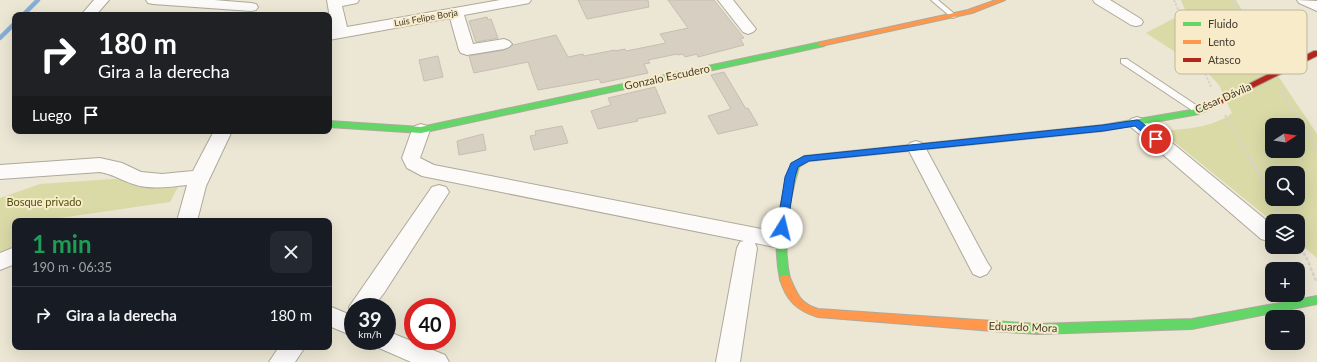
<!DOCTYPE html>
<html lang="es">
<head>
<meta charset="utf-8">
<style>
  :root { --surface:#171b24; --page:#242831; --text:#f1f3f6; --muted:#9ea1a6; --line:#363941 }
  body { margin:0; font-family:Lato,sans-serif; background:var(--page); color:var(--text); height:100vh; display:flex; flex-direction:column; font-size:15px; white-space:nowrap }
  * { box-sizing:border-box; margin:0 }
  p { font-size:13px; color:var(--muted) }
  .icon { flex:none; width:22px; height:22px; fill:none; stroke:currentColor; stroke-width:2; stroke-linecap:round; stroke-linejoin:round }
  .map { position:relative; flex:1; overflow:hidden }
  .drawer { position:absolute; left:12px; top:218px; width:320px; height:132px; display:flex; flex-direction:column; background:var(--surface); border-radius:8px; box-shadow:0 4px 16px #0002 }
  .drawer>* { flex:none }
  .hud { position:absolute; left:12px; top:12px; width:320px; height:122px; border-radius:8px; box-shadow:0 4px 16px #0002; background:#202124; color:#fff; overflow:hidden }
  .needle { width:26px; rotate:78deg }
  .tools { position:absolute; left:1265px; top:118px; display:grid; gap:8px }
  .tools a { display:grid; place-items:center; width:40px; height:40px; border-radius:8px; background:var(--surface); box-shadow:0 4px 16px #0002; font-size:20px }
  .speed { position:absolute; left:344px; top:298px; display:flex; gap:8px; font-size:20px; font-weight:700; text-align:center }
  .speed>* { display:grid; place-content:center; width:52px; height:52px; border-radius:50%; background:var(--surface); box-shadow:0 4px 16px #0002; line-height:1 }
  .speed small { font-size:10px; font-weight:400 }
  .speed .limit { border:6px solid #d22; background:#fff; color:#111 }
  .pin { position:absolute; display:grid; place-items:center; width:34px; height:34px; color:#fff; margin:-17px; border:2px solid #fff; border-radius:50%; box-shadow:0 1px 4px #0007 }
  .me { position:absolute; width:44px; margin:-22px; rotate:9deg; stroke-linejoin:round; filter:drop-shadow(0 0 3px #0008) }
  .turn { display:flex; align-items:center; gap:14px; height:84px; padding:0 20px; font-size:18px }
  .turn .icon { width:52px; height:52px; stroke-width:2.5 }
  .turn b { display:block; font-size:28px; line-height:34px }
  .then { display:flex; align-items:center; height:38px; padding:0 20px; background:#0003; gap:8px; font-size:15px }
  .round { display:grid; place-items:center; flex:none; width:42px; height:42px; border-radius:8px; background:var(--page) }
  .head { display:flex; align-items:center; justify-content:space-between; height:68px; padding:0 20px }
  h1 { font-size:24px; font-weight:700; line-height:30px; color:#1e9e55 }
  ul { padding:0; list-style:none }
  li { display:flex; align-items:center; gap:12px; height:56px; padding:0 20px; border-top:1px solid var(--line) }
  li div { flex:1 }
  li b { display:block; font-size:15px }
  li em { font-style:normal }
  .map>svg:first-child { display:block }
  .green { fill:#d9daa6; fill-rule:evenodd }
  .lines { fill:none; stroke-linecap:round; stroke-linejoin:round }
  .stream { stroke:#87aed7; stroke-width:4.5 }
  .building { fill:#d8cfc3; stroke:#c7beb2 }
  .lane-casing { stroke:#aea99b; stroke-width:2 }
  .street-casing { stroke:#aea99b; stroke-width:2 }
  .fast-casing { stroke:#aea99b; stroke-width:2 }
  .slow-casing { stroke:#aea99b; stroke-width:2 }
  .jam-casing { stroke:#aea99b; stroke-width:2 }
  .path-far1 { stroke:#d5d3ce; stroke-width:2; stroke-dasharray:2.5 1.5; stroke-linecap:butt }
  .path { stroke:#d5d3ce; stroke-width:2.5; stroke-dasharray:3.5 2; stroke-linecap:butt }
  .lane { fill:#fcfbf9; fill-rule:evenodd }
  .street { fill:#fcfbf9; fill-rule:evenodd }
  .fast { fill:#63d668; fill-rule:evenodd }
  .slow { fill:#ff974d; fill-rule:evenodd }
  .jam { fill:#b3261e; fill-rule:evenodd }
  .route { fill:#1a73e8; stroke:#114b97 }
  .labels { text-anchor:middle; stroke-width:4; stroke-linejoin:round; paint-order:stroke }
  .far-street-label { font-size:9px; fill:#403b2e; stroke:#f7ebca }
  .street-label { font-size:11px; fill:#403b2e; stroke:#f7ebca }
  .park-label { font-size:11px; fill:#4f520c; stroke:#f7ebca }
  .key { fill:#f7ebca; stroke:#c0b69b; stroke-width:1 }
  .key-label { font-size:11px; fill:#403b2e }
</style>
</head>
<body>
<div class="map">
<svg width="1317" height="362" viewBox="0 0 1317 362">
  <rect width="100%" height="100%" fill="#ece6d4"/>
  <!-- green -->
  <path class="green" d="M1181,0H1236L1258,37L1289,55L1270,64L1317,134V258L1298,242V221H1272L1161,131C1184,129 1213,128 1232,113L1219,85L1208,73L1146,33L1186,12ZM1272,125H1298V151H1272ZM1272,173H1298V199H1272Z
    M185,174L170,202L39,221H15V249L0,257V198L40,184Z"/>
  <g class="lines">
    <!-- stream -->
    <path class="stream" d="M23,15L38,0
      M0,38L15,23"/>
  </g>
  <!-- building -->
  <path class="building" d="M578,0H648L649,7L587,19Z
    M668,0H714L744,38L740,39L744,45L698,57L697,54L685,57L683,54L678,55L677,54L648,60L650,63L644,64L648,73L601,83L599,79L538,90L528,62L474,73L469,56L504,50L513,45L556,35L568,57L583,54L584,56L615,50V51L625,49L626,51L666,43L660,34L688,28Z
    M487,17L488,20L491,19L498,38L476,42L469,21Z
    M438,56L443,77L424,81L419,60Z
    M724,72L746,109L748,108L758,125L718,134L708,116L731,109L711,75Z
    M655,87L666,113L637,119L638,121L598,129L591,111L611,105L608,98Z
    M562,126L568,143L534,150L530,136L536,135L535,131Z
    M483,134L486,150L459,155L457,141Z"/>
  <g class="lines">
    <!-- lane casing -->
    <g class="lane-casing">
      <path id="lane" d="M931,0H938L957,16L953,18L951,17Z
        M1121,59H1127L1202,109L1203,111L1202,113H1196L1121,63Z"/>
    </g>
    <!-- street casing -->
    <g class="street-casing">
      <path id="street" d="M94,0H109L96,15H81Z
        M146,0H214L251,3L256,4L258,7L256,10L251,11L153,4L148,3Z
        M327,0H359L357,3L342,6L347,27L500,0H531L529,3L524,4L464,15L473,44L504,39L509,41L512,44L509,47L504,49L467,55L461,53L459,50L450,18L329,40V30H332Z
        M718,0H733L756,29L753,32L748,34L743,32Z
        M1093,0H1110L1141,19L1143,22L1141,25L1136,26L1131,25L1095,3Z
        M1297,0L1317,1V11L1299,3Z
        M1137,117L1143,119L1272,225V240L1268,241L1261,239L1131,127L1128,123L1131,119Z
        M421,124L427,126L430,130L420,158L434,165L787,234L790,240L787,246L780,248L755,243L757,248L740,362H716L737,248L740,242L744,241L422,176L407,168L402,158L412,130L415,126Z
        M214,131H232L206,186L197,221H177L187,185C169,187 150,190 133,184C121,180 112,174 100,172L0,179V165L100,158L122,163L141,172L162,174L193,171Z
        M916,141L922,143L925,147L987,262L991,268L987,274L980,277L973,274L907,147L910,143Z
        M439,185L446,187L449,192L384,293L373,307H353L352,314L349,307L432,187Z
        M15,247V264L0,270V253Z
        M329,306L353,316V336L329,326Z
        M387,331L445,355L449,362H411L379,348L375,341H387Z
        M279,347H305L295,362H269Z"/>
    </g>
    <!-- fast casing -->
    <g class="fast-casing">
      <path id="fast" d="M821,42H824V46L421,133L329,127V121L421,127Z
        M1215,100L1219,103L1218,105L1199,114L1103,131L809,161L799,167C788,204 782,241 790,279L789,282L785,283L781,282L780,279C772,240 779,203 791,165L804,156L1103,125L1197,109Z
        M1317,296V304L1192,329L1037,334L993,331L989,329L988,326L989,323L993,321L1037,324L1192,319Z"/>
    </g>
    <!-- slow casing -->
    <g class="slow-casing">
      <path id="slow" d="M996,0H1005L972,13L821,46L817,44L821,42L968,10Z
        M785,275L789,276C797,292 798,303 818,309L993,321L997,323L998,326L997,329L993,331L818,317C797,311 786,300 780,279L781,276Z"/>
    </g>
    <!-- jam casing -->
    <g class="jam-casing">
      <path id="jam" d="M1314,51H1317V56L1218,105L1215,106L1211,103Z"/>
    </g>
    <!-- path-far1 -->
    <path class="path-far1" d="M1174,0L1211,87
      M1232,0L1264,62
      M1280,89L1317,147
      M1225,115L1250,159"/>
    <!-- path -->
    <path class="path" d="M1250,158L1272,198
      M1273,199L1285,221
      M1298,243L1308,261L1316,281"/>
    <!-- lane -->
    <use href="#lane" class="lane"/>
    <!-- street -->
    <use href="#street" class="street"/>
    <!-- fast -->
    <use href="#fast" class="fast"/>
    <!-- slow -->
    <use href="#slow" class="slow"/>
    <!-- jam -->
    <use href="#jam" class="jam"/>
  </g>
  <!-- route -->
  <path class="route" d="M1137,120L1140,121L1159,137L1160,139L1159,141H1153L1135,126L1103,131L809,161L798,167L795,177L787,228L786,230H779L777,228L785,177L791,163L804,156L1103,125Z"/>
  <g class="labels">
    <!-- far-street labels -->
    <g class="far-street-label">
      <text transform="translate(426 18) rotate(-10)" y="3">Luis Felipe Borja</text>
    </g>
    <!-- street labels -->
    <g class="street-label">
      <text transform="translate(667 77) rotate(-12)" y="4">Gonzalo Escudero</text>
      <text transform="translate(1223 98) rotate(-24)" y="4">César Dávila</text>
      <text transform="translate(1023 327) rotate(2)" y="4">Eduardo Mora</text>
    </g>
    <!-- park labels -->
    <g class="park-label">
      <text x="44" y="206">Bosque privado</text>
    </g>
  </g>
  <!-- legend -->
  <rect x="1175" y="10" width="132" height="64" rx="6" class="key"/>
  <rect x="1183" y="22" width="18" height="4" fill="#63d668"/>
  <rect x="1183" y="40" width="18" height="4" fill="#ff974d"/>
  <rect x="1183" y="58" width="18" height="4" fill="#b3261e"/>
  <g class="key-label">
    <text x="1208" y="28">Fluido</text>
    <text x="1208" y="46">Lento</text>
    <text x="1208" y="64">Atasco</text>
  </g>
</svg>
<div class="tools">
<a><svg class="needle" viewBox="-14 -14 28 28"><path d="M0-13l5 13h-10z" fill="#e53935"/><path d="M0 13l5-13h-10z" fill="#9ea1a6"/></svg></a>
<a><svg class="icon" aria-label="search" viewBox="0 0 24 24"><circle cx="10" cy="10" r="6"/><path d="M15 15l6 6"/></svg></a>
<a><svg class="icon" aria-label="layers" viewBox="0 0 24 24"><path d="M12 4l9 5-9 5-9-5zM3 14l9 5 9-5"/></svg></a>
<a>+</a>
<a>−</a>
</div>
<div class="speed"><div>39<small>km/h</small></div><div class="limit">40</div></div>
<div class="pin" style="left:1156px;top:139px;background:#d93025"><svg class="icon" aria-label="arrive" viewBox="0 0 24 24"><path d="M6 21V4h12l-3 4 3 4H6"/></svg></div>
<svg class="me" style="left:782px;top:228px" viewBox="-20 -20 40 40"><circle r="19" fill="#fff"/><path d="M0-13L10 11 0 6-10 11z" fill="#1a73e8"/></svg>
<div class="hud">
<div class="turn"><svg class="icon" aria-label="right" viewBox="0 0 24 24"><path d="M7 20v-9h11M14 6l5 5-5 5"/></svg><div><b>180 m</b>Gira a la derecha</div></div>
<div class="then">Luego<svg class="icon" aria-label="arrive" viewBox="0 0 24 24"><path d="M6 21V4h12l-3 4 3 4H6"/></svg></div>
</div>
<section class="drawer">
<div class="head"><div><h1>1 min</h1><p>190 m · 06:35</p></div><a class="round"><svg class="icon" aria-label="close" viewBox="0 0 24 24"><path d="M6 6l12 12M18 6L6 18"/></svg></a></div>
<ul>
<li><svg class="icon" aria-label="right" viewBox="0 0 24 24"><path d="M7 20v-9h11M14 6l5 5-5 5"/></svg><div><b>Gira a la derecha</b></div><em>180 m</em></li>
</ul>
</section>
</div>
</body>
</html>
